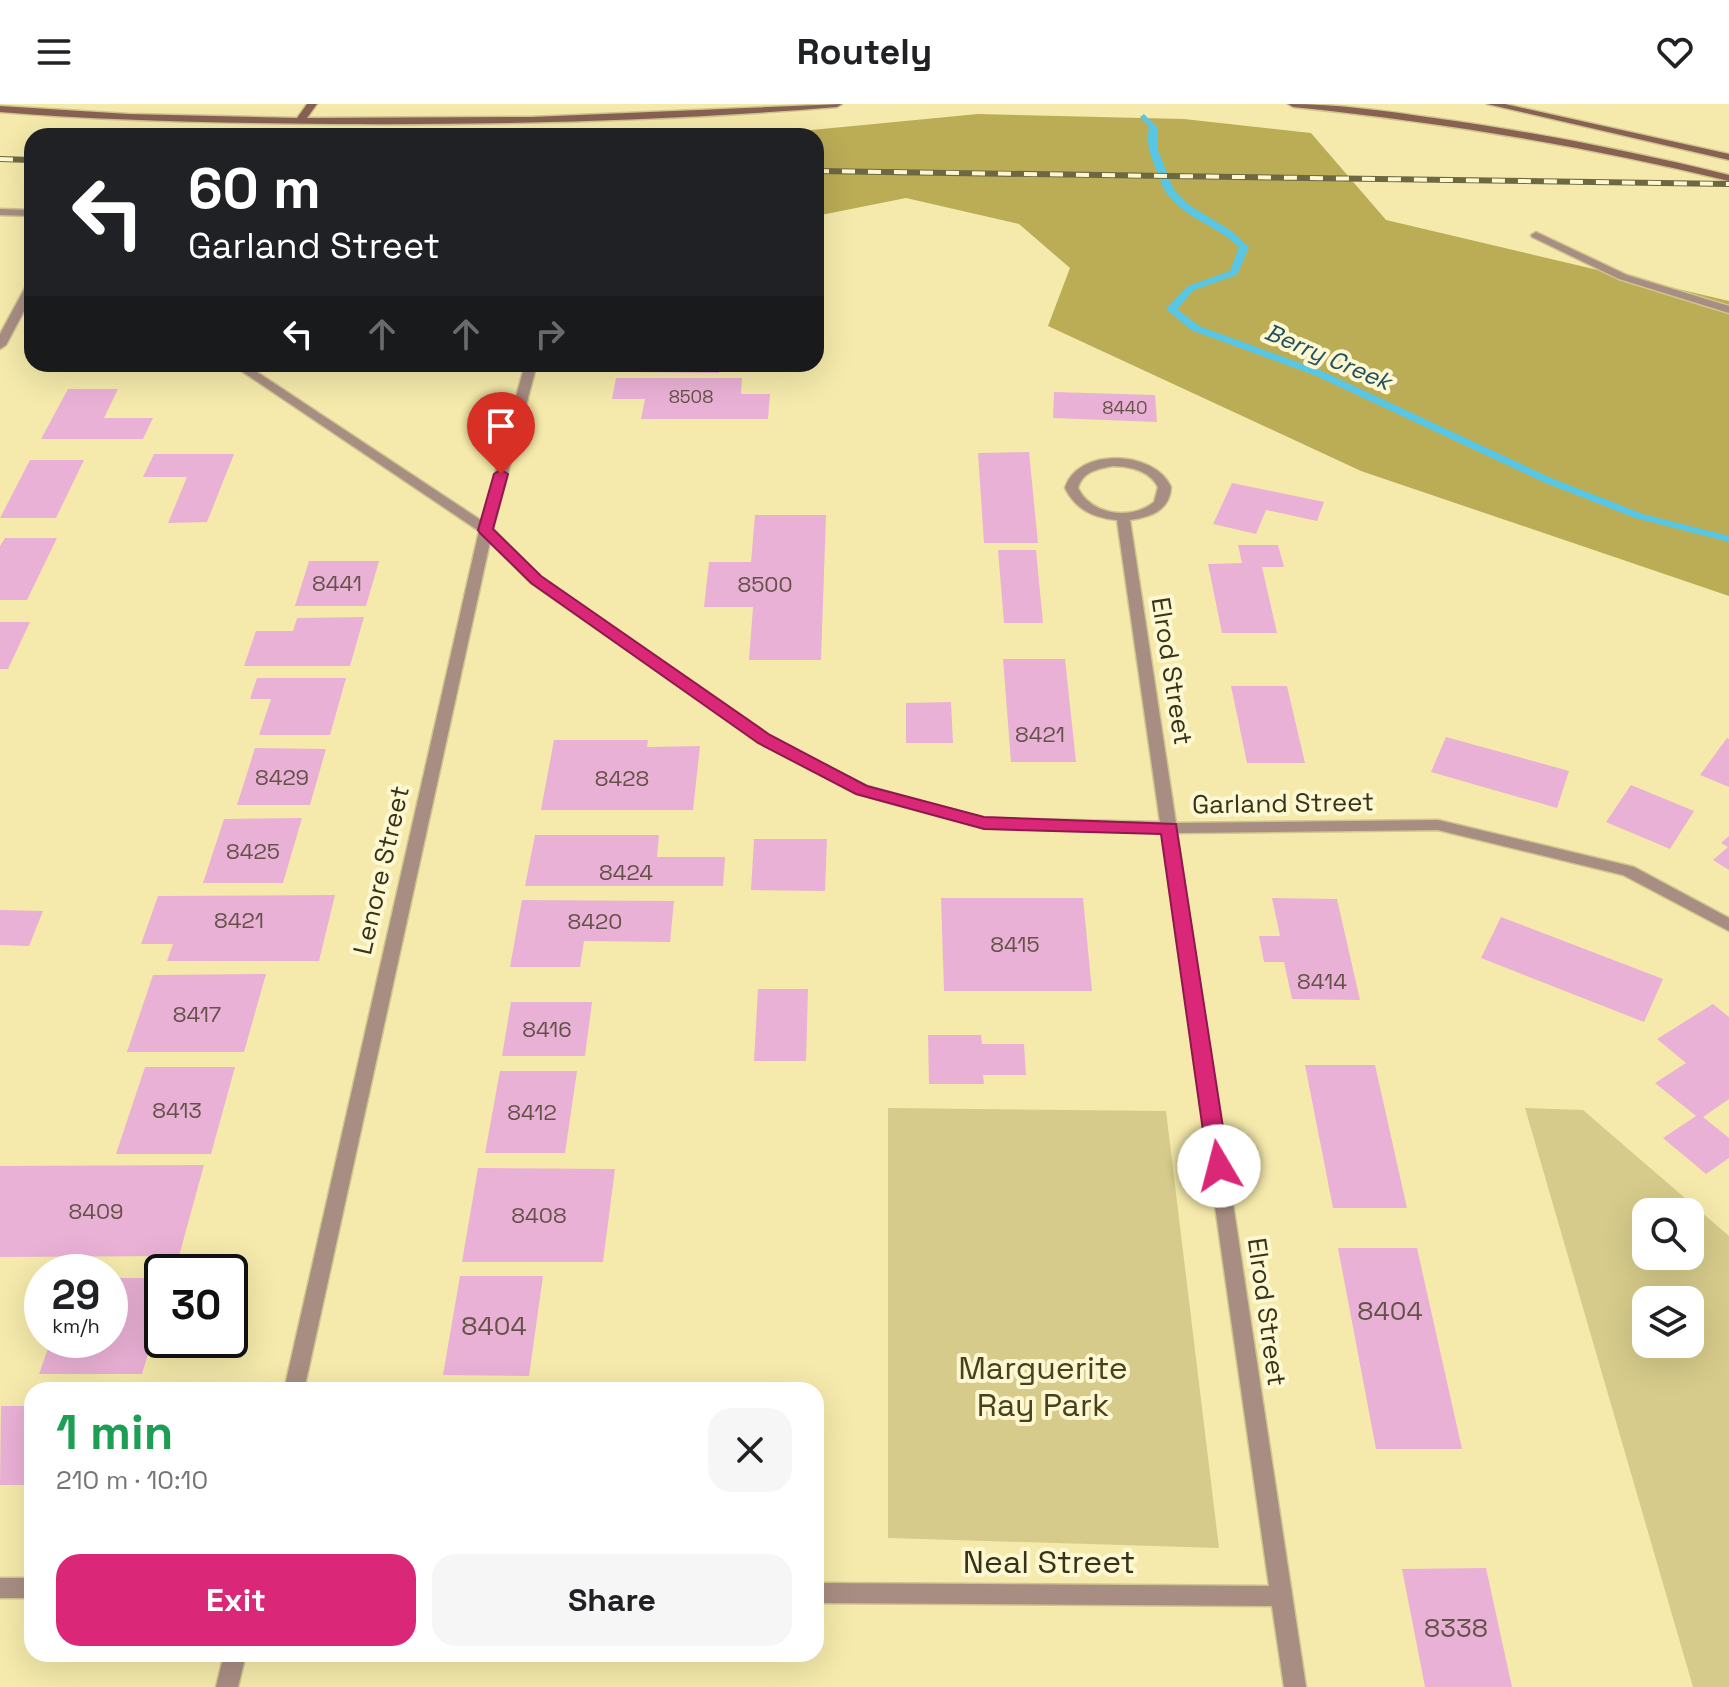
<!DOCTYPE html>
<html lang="en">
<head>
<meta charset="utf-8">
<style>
  :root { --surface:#fff; --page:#f6f6f6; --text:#202124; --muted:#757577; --accent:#db2777 }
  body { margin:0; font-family:"Space Grotesk",sans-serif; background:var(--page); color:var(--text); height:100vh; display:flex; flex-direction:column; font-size:30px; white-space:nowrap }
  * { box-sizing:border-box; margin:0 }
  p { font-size:26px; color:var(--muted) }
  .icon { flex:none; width:44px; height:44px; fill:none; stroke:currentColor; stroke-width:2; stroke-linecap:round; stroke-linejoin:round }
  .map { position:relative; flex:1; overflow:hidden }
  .panel { position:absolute; left:24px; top:1278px; width:800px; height:280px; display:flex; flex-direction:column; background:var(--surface); border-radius:24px; box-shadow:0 8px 32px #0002 }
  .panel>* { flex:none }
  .banner { position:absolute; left:24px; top:24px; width:800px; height:244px; border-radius:24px; box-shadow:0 8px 32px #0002; background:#202124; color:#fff; overflow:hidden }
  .controls { position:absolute; left:1632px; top:1094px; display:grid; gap:16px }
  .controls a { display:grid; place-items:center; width:72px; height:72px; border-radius:16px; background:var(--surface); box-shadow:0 8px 32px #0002; font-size:40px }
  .speed { position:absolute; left:24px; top:1150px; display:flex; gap:16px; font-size:40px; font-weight:700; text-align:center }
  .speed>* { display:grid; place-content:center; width:104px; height:104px; border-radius:50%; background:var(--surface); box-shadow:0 8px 32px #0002; line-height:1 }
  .speed small { font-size:20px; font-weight:400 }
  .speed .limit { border:4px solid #111; border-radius:12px; background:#fff; color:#111 }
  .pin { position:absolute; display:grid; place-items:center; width:68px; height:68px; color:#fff; margin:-82px -34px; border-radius:50% 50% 50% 0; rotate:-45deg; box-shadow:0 0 8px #0007 }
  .pin .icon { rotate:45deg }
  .me { position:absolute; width:88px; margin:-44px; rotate:352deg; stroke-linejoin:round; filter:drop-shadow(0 0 6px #0008) }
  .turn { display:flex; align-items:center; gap:28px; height:168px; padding:0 32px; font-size:36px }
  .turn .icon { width:104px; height:104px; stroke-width:2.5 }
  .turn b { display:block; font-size:56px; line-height:68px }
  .lanes { display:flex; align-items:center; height:76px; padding:0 32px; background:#0003; justify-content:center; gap:40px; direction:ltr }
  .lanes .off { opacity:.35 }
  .round { display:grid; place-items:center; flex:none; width:84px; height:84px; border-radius:24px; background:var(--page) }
  .overview { display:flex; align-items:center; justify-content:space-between; height:136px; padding:0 32px }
  h1 { font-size:48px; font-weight:700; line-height:60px; color:#1e9e55 }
  .button { display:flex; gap:16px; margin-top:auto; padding:16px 32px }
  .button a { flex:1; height:92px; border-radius:24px; background:var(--accent); color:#fff; font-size:32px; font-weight:700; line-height:92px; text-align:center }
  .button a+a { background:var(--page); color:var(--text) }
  header { display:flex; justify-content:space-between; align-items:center; height:104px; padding:0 32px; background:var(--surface); font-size:36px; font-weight:700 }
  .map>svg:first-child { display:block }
  .green { fill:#d6cb8a; fill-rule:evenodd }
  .forest { fill:#bbac56 }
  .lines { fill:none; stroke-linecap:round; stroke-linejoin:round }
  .stream { fill:#58c6e5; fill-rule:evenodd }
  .building { fill:#eab1d6 }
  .lane-casing { stroke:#cfc58e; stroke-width:3 }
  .street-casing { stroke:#cfc58e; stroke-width:3 }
  .secondary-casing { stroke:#cfc58e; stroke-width:3 }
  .lane { fill:#a88d83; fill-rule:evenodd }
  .street { fill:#a88d83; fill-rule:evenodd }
  .secondary { fill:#886153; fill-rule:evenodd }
  .rail-casing { stroke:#6d6743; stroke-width:6 }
  .rail { stroke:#fdf7d2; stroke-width:4; stroke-dasharray:13; stroke-linecap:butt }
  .route { fill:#db2777; stroke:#8e194d; stroke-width:2 }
  .labels { text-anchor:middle; stroke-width:8; stroke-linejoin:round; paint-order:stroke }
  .far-number-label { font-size:18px; fill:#645248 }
  .number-label { font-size:22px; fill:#645248 }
  .far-water-label { font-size:24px; font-style:italic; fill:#22515e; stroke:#fdf7d2 }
  .street-label { font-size:26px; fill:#373319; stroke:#fdf7d2 }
  .near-number-label { font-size:26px; fill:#645248 }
  .near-park-label { font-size:32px; fill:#47411c; stroke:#fdf7d2 }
  .near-street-label { font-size:32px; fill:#373319; stroke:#fdf7d2 }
</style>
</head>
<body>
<header><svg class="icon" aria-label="menu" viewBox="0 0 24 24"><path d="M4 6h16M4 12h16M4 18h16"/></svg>Routely<svg class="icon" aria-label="heart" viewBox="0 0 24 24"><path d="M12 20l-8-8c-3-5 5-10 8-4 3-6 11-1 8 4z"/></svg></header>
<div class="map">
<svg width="1729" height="1583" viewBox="0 0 1729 1583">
  <rect width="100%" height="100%" fill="#f5eaab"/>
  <!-- green -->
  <path class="green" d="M888,1004L1166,1007L1219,1444L888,1434Z
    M1525,1004L1583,1006L1729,1132V1583H1693ZM1646,1108H1690V1152H1646ZM1646,1196H1690V1240H1646Z"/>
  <!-- forest -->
  <path class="forest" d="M978,10L1184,15L1311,29L1386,116L1729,197V492L1361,367L1048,222L1070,164L1019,120L906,94L816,112V32H748Z"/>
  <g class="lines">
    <!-- stream -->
    <path class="stream" d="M1144,10L1157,23V44L1174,86L1189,101L1230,126L1249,143L1237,171L1194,186L1177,205L1199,222L1322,267L1551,374L1643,410L1729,432V438L1635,414L1543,378L1314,271L1191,226L1166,205L1188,182L1230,167L1239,143C1218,122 1186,115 1167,90C1162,83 1160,75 1157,67C1150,51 1146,40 1149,23L1140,13Z"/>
  </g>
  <!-- building -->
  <path class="building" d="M320,260H440L438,266L318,267Z
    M629,260H720L719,269L627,268Z
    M616,274H742L741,290H770L768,315H641L645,295H612Z
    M68,285H118L104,314H153L143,335H41Z
    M1054,288L1155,291L1157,318L1053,314Z
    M1029,348L1038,439H984L978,349Z
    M154,350H234L207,418L168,419L187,373H143Z
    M30,356H84L56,414H0Z
    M1232,379L1324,398L1317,417L1266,406L1256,430L1213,420Z
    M755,411H826L821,556H749L753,503H704L709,458H751Z
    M5,434H57L27,496H0V442Z
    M1238,441H1278L1284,463H1262L1277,529H1222L1208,460L1242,459Z
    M998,446H1036L1043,519H1004Z
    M309,457H379L366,502H295Z
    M364,513L350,562H244L256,527H293L297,514Z
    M0,518H30L8,565H0Z
    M1003,555H1065L1076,658H1011Z
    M257,574H346L330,631H259L271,595H250Z
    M1231,582H1287L1305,659H1247Z
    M951,598L953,639H906V599Z
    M1446,633L1569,667L1557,704L1431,668Z
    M1727,634L1729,635V683L1700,671Z
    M554,636H648L647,643L700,642L693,706H541Z
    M255,644L326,645L310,701H237Z
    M1631,681L1694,707L1670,745L1606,718Z
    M302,714L283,779H203L224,715Z
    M535,731H659L657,753H725L723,782H525Z
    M1729,732V766L1713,756L1728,743L1721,739Z
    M754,735H827L825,787L751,786Z
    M335,791L319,857H167L173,840H141L158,792Z
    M941,794H1083L1092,887H944Z
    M1272,794L1337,795L1360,896L1292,895L1284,858H1264L1259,832H1280Z
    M522,796L674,797L670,838L584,837L580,863H510Z
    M0,806L43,807L29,842L0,841Z
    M1501,813L1663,875L1644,918L1481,854Z
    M266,870L244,948H127L153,871Z
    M758,885H808L806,957H754Z
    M511,898H592L585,952H502Z
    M1713,900L1729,913V995L1703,1013L1729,1034V1054L1706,1070L1663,1034L1696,1012L1655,979L1686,959L1657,935Z
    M928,931H981L982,940H1024L1026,971H983L984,980H929Z
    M1305,961H1375L1407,1104H1333Z
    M145,963H235L211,1050H116Z
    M500,967H577L565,1049H485Z
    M204,1061L179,1152L0,1153V1062Z
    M478,1064L615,1065L603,1158H462Z
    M1338,1144H1417L1462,1345H1376Z
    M460,1172H543L529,1272L443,1271Z
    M110,1174H162V1203L142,1270H39L51,1236H110Z
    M1,1302H32V1381H0Z
    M1486,1464L1512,1583H1425L1402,1465Z"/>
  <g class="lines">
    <!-- lane casing -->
    <g class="lane-casing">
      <path id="lane" d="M1536,128L1627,171L1729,202V209L1619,175L1532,133L1531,131Z"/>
    </g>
    <!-- street casing -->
    <g class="street-casing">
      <path id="street" d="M0,105L32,106V112L0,111Z
        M32,179V192L6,241L0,245V230L26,182Z
        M231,260H245L482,417L525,260H537L493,425L541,473L769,632L867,682L984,714L1160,718L1117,416C1094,414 1076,406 1065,384C1077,343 1155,346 1171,383C1170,407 1150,413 1130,416L1176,719L1438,716L1634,763L1729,814V827L1623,771L1438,726L1177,729L1306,1583H1284L1272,1502L816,1499V1479L1269,1482L1162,729L984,724L857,690L759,638L531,479L490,438L304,1286H284L479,427ZM1113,362C1131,363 1149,366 1158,383L1154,398C1131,417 1091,411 1078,384C1083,367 1098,365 1113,362Z
        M0,1474H32V1494H0Z
        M224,1550H246L238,1583H216Z"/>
    </g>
    <!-- secondary casing -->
    <g class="secondary-casing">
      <path id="secondary" d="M307,0H317L307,14L531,13L842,0L837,3C669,17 502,21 334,20C222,19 111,17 0,8V2L129,10L297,14Z
        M1288,0C1337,0 1386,7 1434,14C1534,28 1632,47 1729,71V77C1585,42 1440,18 1293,3Z
        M1487,0H1505L1729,50V56Z"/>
    </g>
    <!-- lane -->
    <use href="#lane" class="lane"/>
    <!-- street -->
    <use href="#street" class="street"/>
    <!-- secondary -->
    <use href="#secondary" class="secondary"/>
    <!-- rail casing -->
    <g class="rail-casing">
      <path id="rail" d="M0,55L32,56
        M816,67L1729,80"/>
    </g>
    <!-- rail -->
    <use href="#rail" class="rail"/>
  </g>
  <!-- route -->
  <path class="route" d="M501,366L508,370L493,425L541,472L770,631L867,682L984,713L1176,720L1229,1062L1226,1068L1219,1070L1212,1068L1208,1062L1161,730L984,725L856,690L758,639L531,479L480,429L478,426L494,370Z"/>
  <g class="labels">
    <!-- far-number labels -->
    <g class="far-number-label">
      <text x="691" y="299">8508</text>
      <text x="1125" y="310">8440</text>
    </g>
    <!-- number labels -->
    <g class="number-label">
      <text x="337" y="487">8441</text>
      <text x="765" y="488">8500</text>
      <text x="1040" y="638">8421</text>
      <text x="282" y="681">8429</text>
      <text x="622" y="682">8428</text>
      <text x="253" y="755">8425</text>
      <text x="626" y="776">8424</text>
      <text x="239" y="824">8421</text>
      <text x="595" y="825">8420</text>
      <text x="1015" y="848">8415</text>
      <text x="1322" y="885">8414</text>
      <text x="197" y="918">8417</text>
      <text x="547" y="933">8416</text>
      <text x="177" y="1014">8413</text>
      <text x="532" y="1016">8412</text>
      <text x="96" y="1115">8409</text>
      <text x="539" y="1119">8408</text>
    </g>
    <!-- far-water labels -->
    <g class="far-water-label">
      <text transform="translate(1328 253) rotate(23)" y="8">Berry Creek</text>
    </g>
    <!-- street labels -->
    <g class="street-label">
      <text transform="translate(1172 567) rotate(81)" y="9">Elrod Street</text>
      <text transform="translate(1283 699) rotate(-1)" y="9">Garland Street</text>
      <text transform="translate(381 766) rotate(-77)" y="9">Lenore Street</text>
      <text transform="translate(1267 1208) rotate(82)" y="9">Elrod Street</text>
    </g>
    <!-- near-number labels -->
    <g class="near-number-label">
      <text x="1390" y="1216">8404</text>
      <text x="494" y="1231">8404</text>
      <text x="1456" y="1533">8338</text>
    </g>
    <!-- near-park labels -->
    <g class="near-park-label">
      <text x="1043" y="1275">Marguerite<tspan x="1043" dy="37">Ray Park</tspan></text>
    </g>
    <!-- near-street labels -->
    <g class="near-street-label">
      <text x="1049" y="1469">Neal Street</text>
    </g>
  </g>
</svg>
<div class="controls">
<a><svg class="icon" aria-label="search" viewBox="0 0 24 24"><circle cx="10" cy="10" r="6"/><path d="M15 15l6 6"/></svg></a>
<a><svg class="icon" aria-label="layers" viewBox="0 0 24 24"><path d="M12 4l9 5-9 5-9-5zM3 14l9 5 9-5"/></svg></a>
</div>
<div class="speed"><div>29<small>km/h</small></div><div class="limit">30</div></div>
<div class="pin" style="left:501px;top:370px;background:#d93025"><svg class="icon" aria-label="arrive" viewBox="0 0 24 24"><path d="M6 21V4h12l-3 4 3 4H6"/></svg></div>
<svg class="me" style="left:1219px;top:1062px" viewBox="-20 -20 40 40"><circle r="19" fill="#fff"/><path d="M0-13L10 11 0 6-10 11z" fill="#db2777"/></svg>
<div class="banner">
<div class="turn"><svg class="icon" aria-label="left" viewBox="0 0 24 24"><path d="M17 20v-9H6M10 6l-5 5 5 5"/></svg><div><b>60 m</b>Garland Street</div></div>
<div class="lanes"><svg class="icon" aria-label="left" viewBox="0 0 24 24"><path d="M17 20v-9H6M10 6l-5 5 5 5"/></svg><svg class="icon off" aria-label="ahead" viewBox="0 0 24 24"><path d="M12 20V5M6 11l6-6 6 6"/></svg><svg class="icon off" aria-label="ahead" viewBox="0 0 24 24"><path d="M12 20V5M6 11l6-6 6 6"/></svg><svg class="icon off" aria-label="right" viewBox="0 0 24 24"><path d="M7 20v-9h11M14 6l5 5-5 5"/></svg></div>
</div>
<section class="panel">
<div class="overview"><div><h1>1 min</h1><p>210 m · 10:10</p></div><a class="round"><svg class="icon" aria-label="close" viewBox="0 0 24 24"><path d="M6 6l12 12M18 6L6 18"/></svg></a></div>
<div class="button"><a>Exit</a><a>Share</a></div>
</section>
</div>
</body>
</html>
